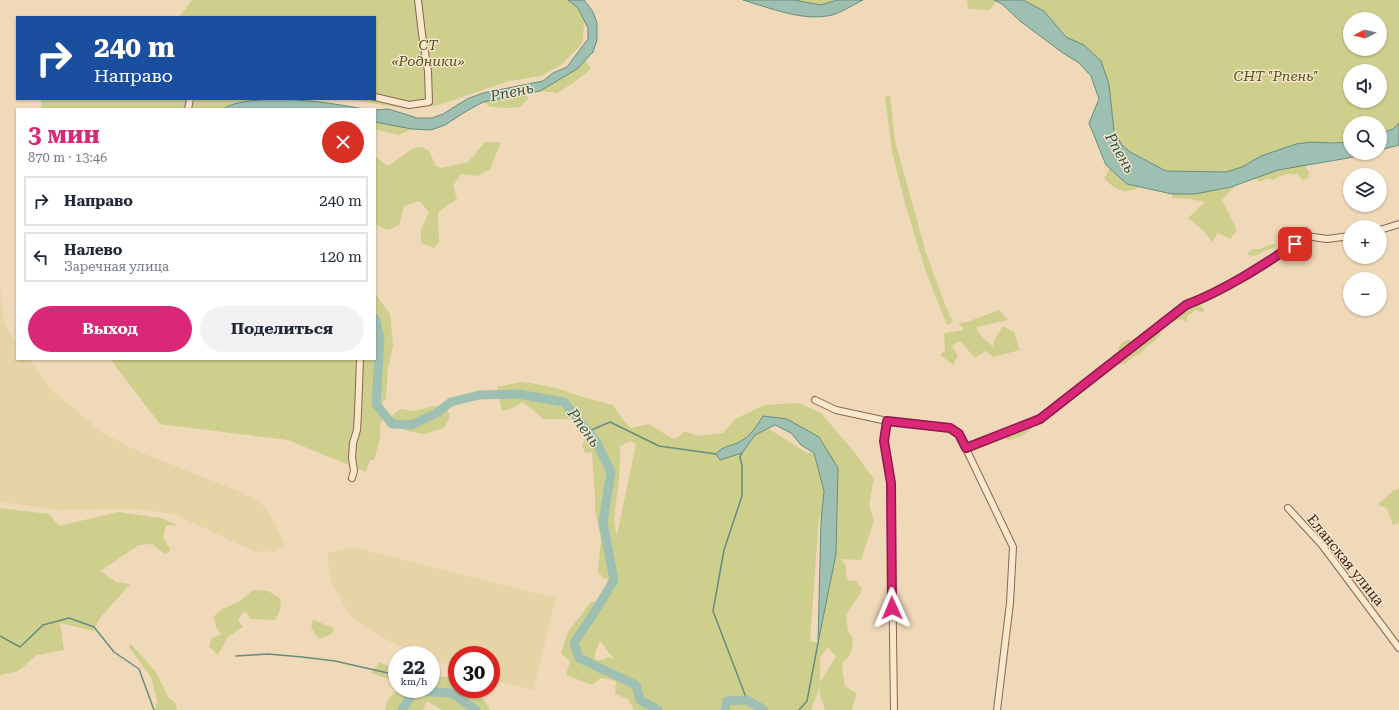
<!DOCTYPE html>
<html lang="ru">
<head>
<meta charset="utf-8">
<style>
  :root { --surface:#fff; --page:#f2f2f3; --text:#1f2937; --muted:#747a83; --line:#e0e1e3; --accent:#db2777 }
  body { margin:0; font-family:"Roboto Serif",serif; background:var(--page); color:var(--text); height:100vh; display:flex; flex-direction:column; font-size:15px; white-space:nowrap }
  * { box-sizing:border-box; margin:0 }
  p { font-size:13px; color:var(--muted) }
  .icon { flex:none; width:22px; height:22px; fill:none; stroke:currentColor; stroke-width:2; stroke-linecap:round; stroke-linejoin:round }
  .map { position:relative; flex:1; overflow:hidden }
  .side { position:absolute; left:16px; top:108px; width:360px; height:252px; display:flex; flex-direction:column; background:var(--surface); border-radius:0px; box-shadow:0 1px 3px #0004 }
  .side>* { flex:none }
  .banner { position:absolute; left:16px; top:16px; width:360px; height:84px; border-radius:0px; box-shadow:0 1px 3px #0004; background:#1a4fa0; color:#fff; overflow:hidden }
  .needle { width:26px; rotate:263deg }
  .tools { position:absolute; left:1343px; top:12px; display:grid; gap:8px }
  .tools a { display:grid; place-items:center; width:44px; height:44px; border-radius:50%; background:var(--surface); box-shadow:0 1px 3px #0004; font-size:20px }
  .speed { position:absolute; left:388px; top:646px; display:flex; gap:8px; font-size:20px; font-weight:700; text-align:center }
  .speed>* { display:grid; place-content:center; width:52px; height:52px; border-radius:50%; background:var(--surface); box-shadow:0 1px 3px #0004; line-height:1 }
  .speed small { font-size:10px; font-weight:400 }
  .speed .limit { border:6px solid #d22; background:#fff; color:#111 }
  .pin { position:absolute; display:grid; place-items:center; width:34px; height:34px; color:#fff; margin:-17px; border-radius:8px; box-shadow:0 2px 6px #0006 }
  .me { position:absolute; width:44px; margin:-22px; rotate:359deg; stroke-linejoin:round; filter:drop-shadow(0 0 3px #0008) }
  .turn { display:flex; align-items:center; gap:14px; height:84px; padding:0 12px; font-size:18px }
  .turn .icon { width:52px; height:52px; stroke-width:2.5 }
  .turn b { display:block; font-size:28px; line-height:34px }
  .round { display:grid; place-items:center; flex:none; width:42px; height:42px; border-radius:21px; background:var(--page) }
  .summary { display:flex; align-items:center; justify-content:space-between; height:68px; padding:0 12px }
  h1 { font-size:24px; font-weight:700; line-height:30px; color:var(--accent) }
  .action { display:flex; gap:8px; margin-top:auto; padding:8px 12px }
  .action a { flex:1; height:46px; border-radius:24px; background:var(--accent); color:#fff; font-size:16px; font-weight:700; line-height:46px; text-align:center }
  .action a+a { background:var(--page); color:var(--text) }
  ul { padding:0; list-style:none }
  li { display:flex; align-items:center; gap:12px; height:50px; margin:0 8px 6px; padding:0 4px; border:2px solid var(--line); border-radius:0px }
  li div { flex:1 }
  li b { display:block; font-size:15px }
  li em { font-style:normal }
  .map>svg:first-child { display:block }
  .farmland { fill:#e6d4a6 }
  .green { fill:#cece8d; fill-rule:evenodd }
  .water { fill:#9ec0b2; stroke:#668d7f }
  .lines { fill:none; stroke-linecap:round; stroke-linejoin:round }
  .stream { stroke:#668d7f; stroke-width:1.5 }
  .river { stroke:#9ec0b2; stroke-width:9 }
  .minor-casing { stroke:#876853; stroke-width:8 }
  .minor { stroke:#fbe7cc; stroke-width:6 }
  .route-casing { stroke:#8e194d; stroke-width:10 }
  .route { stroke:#db2777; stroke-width:7 }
  .labels { text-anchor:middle; stroke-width:3; stroke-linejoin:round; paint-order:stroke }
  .park-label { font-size:14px; font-style:italic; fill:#4c531e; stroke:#f7e4c9 }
  .street-label { font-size:14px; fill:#352319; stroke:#f7e4c9 }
  .water-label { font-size:15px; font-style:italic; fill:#27564d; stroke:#f7e4c9 }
</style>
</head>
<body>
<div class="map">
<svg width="1399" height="710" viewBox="0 0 1399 710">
  <rect width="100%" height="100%" fill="#f0d9b9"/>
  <!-- farmland -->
  <path class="farmland" d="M0,286L4,321L11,336L17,343V359H29L53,391L103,433L140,452L243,493L264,506L279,531L284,544L275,551L256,552L173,514L136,509L56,510L0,502Z
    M353,547L556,598L533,691L491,678V655H457V667L431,660V655H416L409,653L352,618L331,583L327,553Z"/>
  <!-- green -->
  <path class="green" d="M192,0H579L585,16L582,44L561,65L541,76L509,81L439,105L408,109L348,99H375V17H179Z
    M794,0H837L821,5Z
    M967,0H994L996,1L990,10L968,9Z
    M1023,0H1399V123L1393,129L1380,134V123H1350V142L1296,144L1261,156L1242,167L1226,172L1166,171L1130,152L1122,145L1114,131L1109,84L1084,45L1066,37L1044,11ZM1350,19H1380V49H1350ZM1350,71H1380V101H1350Z
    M585,60L591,69L573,83L557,93L540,91L577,69Z
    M517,95H527L528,99L520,107L507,108L490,107L483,102Z
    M890,96L895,141L926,253L946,307L953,322L947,325L926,272L906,207L892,152L885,97Z
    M41,99H259L260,100L242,103L223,109H42Z
    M375,122L412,129L398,135L375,129Z
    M485,142H500V145L490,169L478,176L461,174L453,186L457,199L438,212L439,242L434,248L421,243V230L429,212L419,201L404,206L399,225L388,230L375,224V156L388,166L413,148L422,147L429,151L436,166L442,168L468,162Z
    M1304,165L1309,172L1308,179L1302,180L1298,174C1288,174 1282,174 1273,180L1267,178L1261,182L1254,178L1278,170Z
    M1110,168L1127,184L1139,187C1126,195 1114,190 1104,178Z
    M1236,185L1222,200L1237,230L1230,239L1218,233L1212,242L1204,231L1188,218L1205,202L1189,199L1172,198V194H1195Z
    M1275,244L1276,245C1273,249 1271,248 1267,250C1259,253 1256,258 1247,254L1252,249H1259L1270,245Z
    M375,293L390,314L393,346L388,368L386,399L383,401L381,411L383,417L380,427V438L374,460H370L366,472L288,440L160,424L116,367L111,359H375Z
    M1196,303L1199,304L1204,309V311L1201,312L1196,310L1187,316V322L1182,319L1172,322L1171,320C1178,313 1189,310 1196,303Z
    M999,310L1008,320L976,327C978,335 988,341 993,347L994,340L1003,326L1014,332L1020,350L993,357L986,351L975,358L960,341L951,346L958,355L953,365L940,355L945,350L944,333L964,330L958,323L967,322Z
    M1159,332L1161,334L1154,342L1147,346L1141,353L1133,357L1125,364L1114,365V362L1128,357L1130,351L1152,335Z
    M1127,340L1133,341L1135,343L1121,351H1118C1119,344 1122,342 1127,340Z
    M521,382L536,384L560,389L579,396L613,405L624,421L631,428L649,424L671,438H677L685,431L697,436L723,433L735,419L764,405L798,403L821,413L855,453L874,479L869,504L874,521L861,560L841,559L846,566C846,572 845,576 849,581H856L862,589L860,594L846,615C847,620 847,626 848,631C849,633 851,634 852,636C855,644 850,659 843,662C841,671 844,677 845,686L856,693V695L852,710H825L820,695V686L811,710H634L628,699L615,694L616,681L601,678L592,685L566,675L570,661L561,653L568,632L591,602L601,601L603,604L608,579L603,578L598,572L601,539L595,510V496L592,452L585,453L582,445L589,431L579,419H543L532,409L522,402L513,408L502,411L498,394L497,387ZM763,416L787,419L819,437L838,468L836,554L818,643L810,641L819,517L822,516L824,491L814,453H807L769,429L755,430ZM630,441L636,444L617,535C611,517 618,498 619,480C620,469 620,457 620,446ZM600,641L614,659L608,657L603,660H595V653ZM828,647L836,656L820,683V657Z
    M434,406H446L450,417L444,428L424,434L408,431L387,419L401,409L414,411Z
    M1031,425H1033L1032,429C1026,434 1015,440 1007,440L1005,438V436Z
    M1399,489V523L1393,525L1387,508L1377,505L1394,490Z
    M0,508L49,514L59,526L118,512L161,518L179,526L166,525L163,538L171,550L165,554L152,544L139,545L100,571L116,582L130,584L100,618L93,631L60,623L64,650L37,655L18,671L0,675Z
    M253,590L268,591L281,599L280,610L275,620L250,619L245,611L238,619L243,627L228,637L218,655L209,646L212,638L221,634L216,627L214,616L222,609L239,602Z
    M313,620C319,620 323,626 330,626L334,630L330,635L319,639L311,628Z
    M131,644L156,672L168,697L176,704L177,710H155L157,700L151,677L129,647Z
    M380,662L397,671V682L371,673Z
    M431,675L457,679V689H474L479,692L490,710H442L427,701L423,710H385L388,699L399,689H431Z"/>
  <!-- water -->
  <path class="water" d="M568,0H584L593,12L597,23V40L593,52L577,69L540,91L483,102L465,112L445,125L431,130L412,129L375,122V110L388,109L405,114L417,118H432L443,114L467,99L483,93L543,81L553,73L567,67L588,39V28L578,8Z
    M743,0H794L821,5L837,0H863C853,5 842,12 832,15C804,22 770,8 743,0Z
    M994,0H1023L1044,11L1066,37L1084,45L1101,61L1109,84L1114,131L1122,145L1130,152L1166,171L1226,172L1242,167L1261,156L1296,144L1311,142L1332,143L1350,142V153H1369L1348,158L1278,170L1231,187L1195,194H1172L1127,184L1106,165L1089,123L1099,99L1091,76L1079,63L1063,53L1020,21L1002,4Z
    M268,99C301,99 332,103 364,109H223C235,101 254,101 268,99Z
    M1399,123V145L1380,150V134L1393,129Z
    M763,416L787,419L819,437L838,468L836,554L818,643L821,522L824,491L814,453L801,445L791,433L775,425L755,435L742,453L720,460L716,454C724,445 730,447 739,442C751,436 756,427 763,416Z"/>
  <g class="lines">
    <!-- stream -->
    <path class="stream" d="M589,431L610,422L659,446L716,454
      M742,453L740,457L742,466V496L724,550L713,611L747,700
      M0,636L20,647L43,625L69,618L94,627L114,652L139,669L154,710
      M236,656L268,654L302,657L335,661L388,673L397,678
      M412,689L414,691
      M799,710L807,701L818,643"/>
    <!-- river -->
    <path class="river" d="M375,318L380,339L376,404L392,424L411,425L435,414L451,402L479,395L518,394L564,402L596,441L611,472L603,522L614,580L597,608L574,643L579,658L636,685L640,700L658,710
      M402,710L414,691L451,693L476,710
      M725,710L727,701L747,700L764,710"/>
    <!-- minor casing -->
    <g class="minor-casing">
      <path id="minor" d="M375,97L409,105L429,102L428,71L422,34L418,0
        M188,109L190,99
        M1380,230L1399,224
        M815,400L836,410L887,421L950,428L959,434L1013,547L1010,603L997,710
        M887,421L884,441L891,483L894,710
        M966,448L1040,419L1186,305C1229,288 1267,262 1306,236L1327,239L1350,236
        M352,478L354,471L352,458L353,443L357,430L358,413L360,359
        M1288,508L1322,545L1399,648"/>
    </g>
    <!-- minor -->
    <use href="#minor" class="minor"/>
  </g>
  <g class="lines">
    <!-- route casing -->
    <g class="route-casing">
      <path id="route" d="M892,608L891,483L884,441L887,421L950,428L959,434L966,448L1040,419L1186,305C1225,290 1260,267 1295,244"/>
    </g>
    <!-- route -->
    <use href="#route" class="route"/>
  </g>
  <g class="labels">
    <!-- park labels -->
    <g class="park-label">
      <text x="428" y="50">СТ<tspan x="428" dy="16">«Родники»</tspan></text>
      <text x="1276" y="81">СНТ "Рпень"</text>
    </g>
    <!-- street labels -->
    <g class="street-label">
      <text transform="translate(1346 560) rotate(51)" y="5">Еланская улица</text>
    </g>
    <!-- water labels -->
    <g class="water-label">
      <text transform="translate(512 92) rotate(-12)" y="5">Рпень</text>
      <text transform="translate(1120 153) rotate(60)" y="5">Рпень</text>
      <text transform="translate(584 428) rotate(54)" y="5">Рпень</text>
    </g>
  </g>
</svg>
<div class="tools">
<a><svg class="needle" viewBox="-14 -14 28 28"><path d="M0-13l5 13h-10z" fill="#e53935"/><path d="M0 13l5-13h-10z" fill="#747a83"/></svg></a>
<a><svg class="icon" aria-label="sound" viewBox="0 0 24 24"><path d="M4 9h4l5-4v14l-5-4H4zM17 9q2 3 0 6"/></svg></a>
<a><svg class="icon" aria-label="search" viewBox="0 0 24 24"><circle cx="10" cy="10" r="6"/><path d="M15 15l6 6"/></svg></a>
<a><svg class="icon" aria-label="layers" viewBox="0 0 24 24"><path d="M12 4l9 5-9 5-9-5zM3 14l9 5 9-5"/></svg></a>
<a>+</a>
<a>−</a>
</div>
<div class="speed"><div>22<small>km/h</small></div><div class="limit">30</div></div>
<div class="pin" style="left:1295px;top:244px;background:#d93025"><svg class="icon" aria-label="arrive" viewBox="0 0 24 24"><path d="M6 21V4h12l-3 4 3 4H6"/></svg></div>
<svg class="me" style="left:892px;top:608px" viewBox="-20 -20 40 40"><path d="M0-17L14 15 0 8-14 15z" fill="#db2777" stroke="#fff" stroke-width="4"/></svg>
<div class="banner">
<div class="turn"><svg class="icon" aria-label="right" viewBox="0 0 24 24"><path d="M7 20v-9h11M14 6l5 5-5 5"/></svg><div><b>240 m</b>Направо</div></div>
</div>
<section class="side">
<div class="summary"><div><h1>3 мин</h1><p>870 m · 13:46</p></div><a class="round" style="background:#d93025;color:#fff"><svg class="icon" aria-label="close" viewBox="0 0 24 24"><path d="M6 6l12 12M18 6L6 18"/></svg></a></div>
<ul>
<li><svg class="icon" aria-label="right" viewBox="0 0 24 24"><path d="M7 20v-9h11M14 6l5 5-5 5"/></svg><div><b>Направо</b></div><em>240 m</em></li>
<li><svg class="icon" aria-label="left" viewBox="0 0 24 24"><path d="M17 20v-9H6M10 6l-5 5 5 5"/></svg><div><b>Налево</b><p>Заречная улица</p></div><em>120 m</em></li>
</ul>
<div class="action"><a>Выход</a><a>Поделиться</a></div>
</section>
</div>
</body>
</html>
